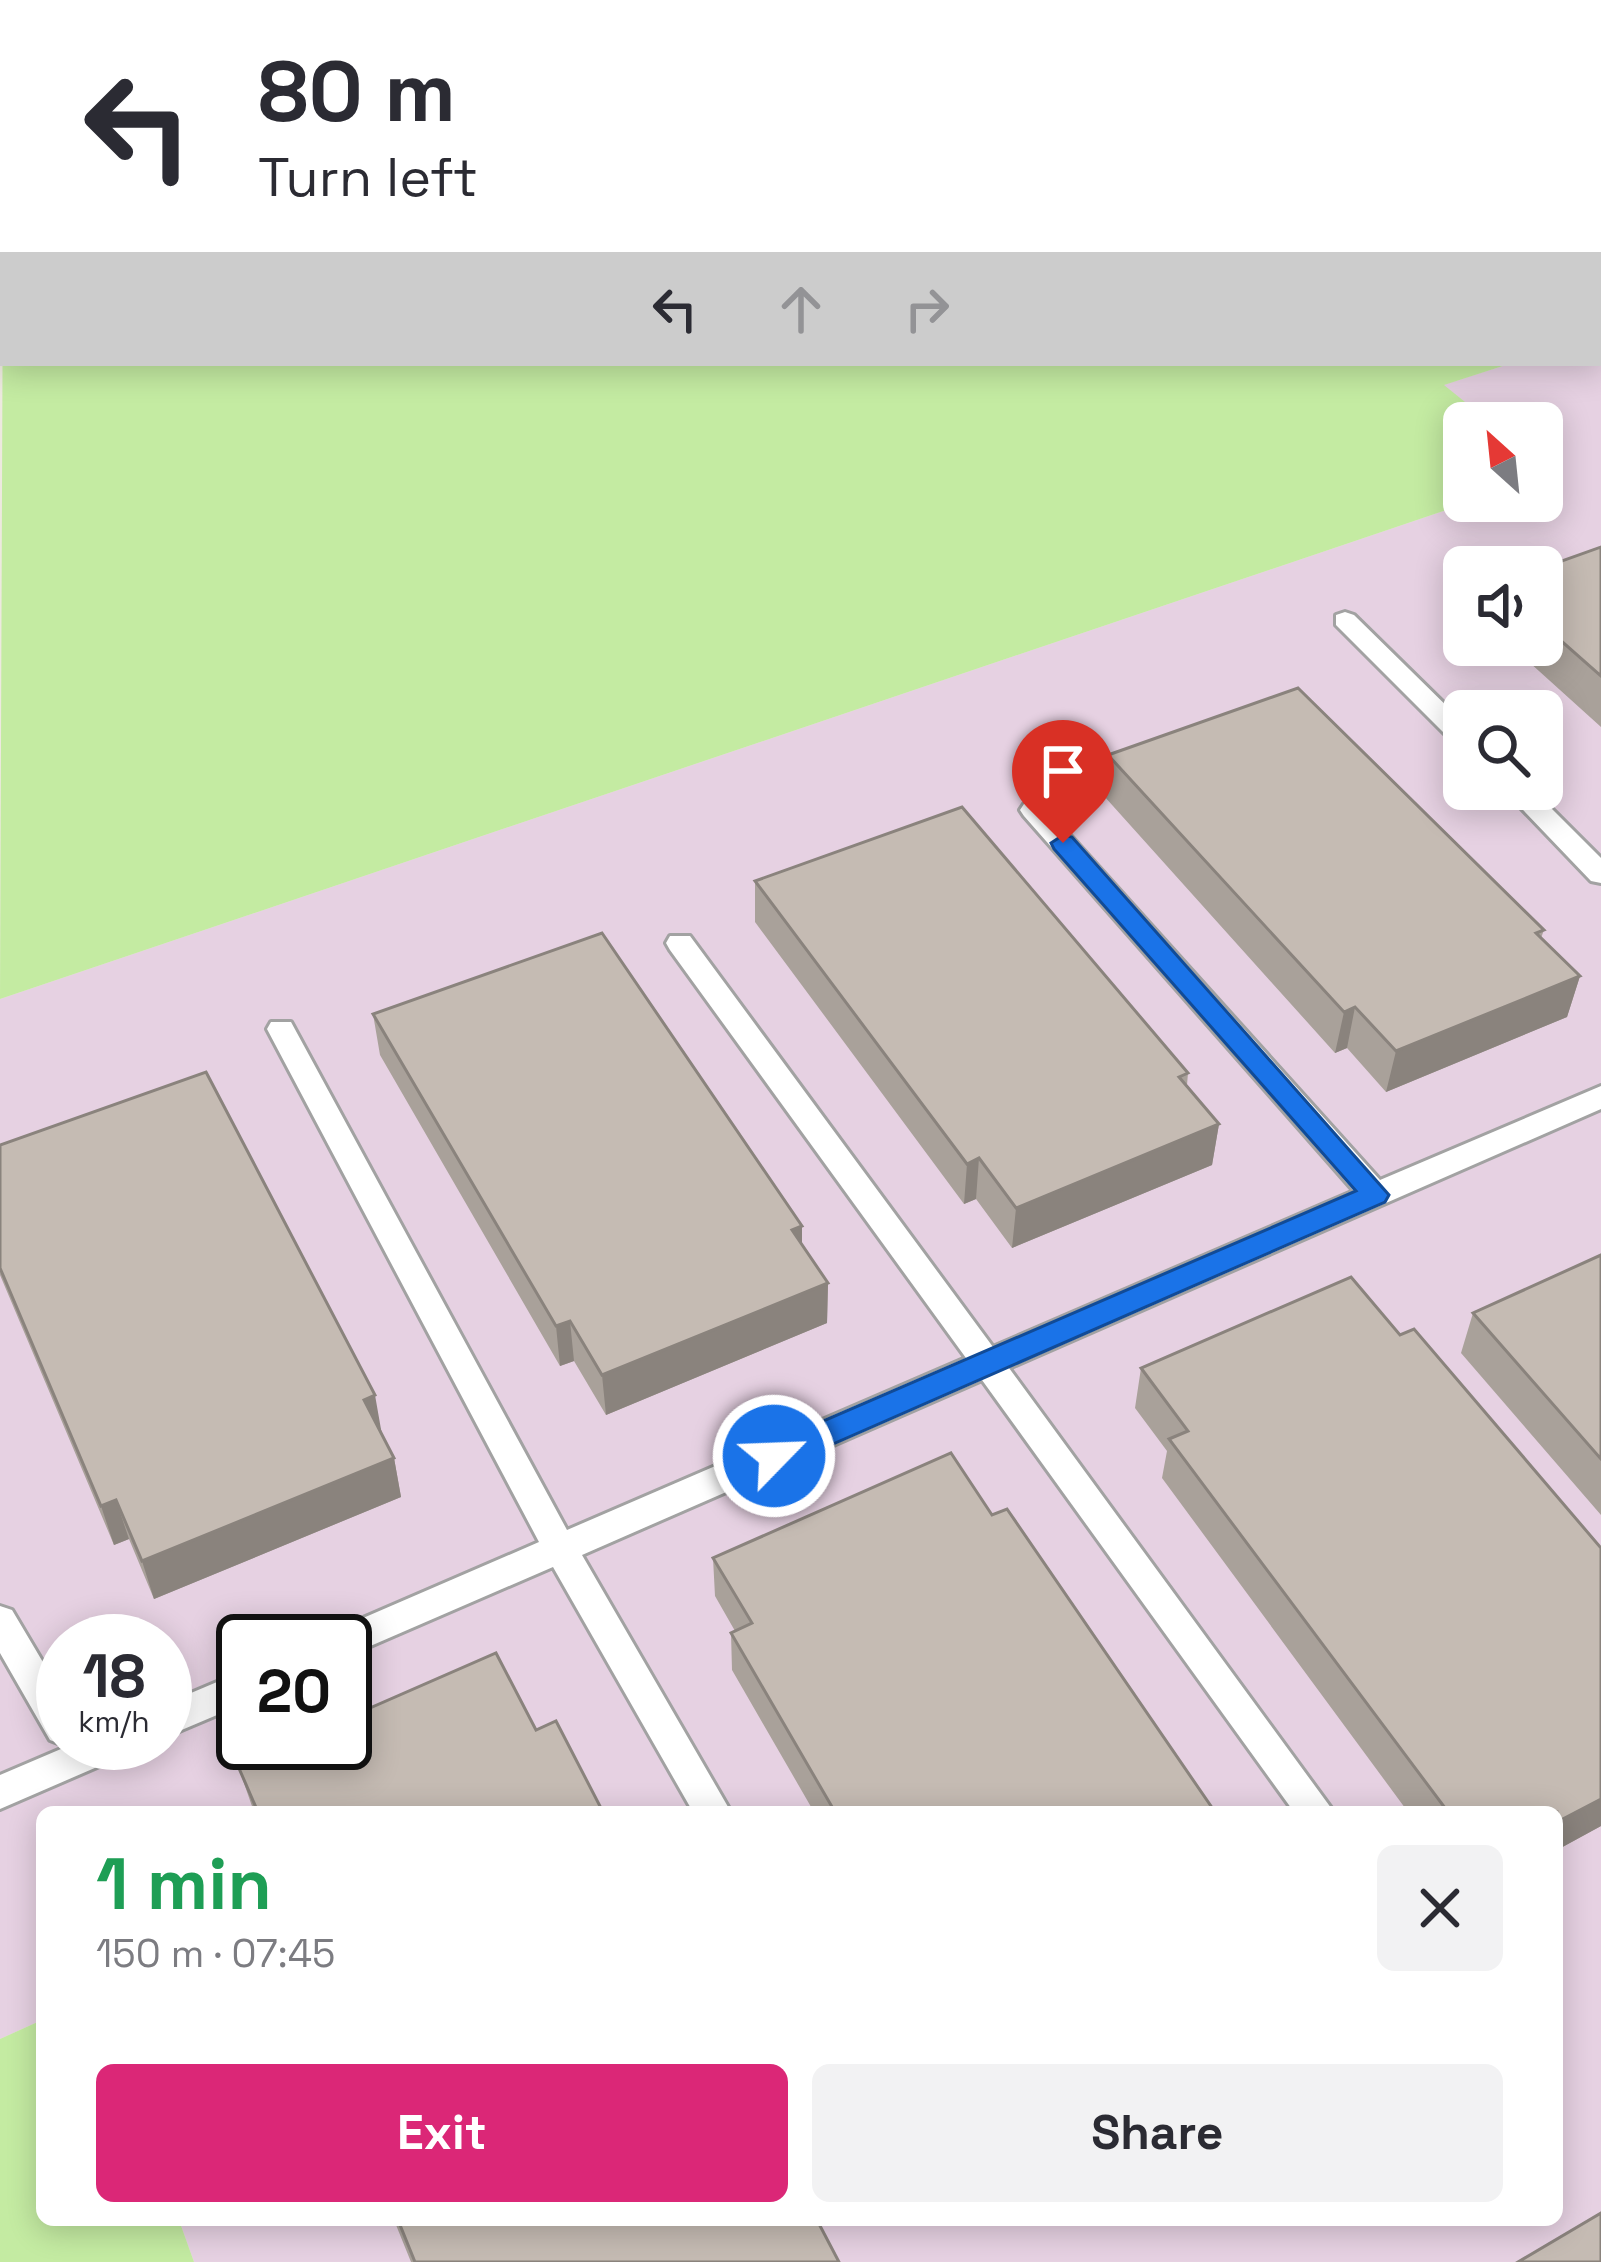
<!DOCTYPE html>
<html lang="en">
<head>
<meta charset="utf-8">
<style>
  :root { --surface:#fff; --page:#f2f2f3; --text:#2b2b33; --muted:#7c7c81; --accent:#db2777 }
  body { margin:0; font-family:"Space Grotesk",sans-serif; background:var(--page); color:var(--text); height:100vh; display:flex; flex-direction:column; font-size:45px; white-space:nowrap }
  * { box-sizing:border-box; margin:0 }
  p { font-size:39px; color:var(--muted) }
  .icon { flex:none; width:66px; height:66px; fill:none; stroke:currentColor; stroke-width:2; stroke-linecap:round; stroke-linejoin:round }
  .map { position:relative; flex:1; overflow:hidden }
  .panel { position:absolute; left:36px; top:1806px; width:1527px; height:420px; display:flex; flex-direction:column; background:var(--surface); border-radius:18px; box-shadow:0 6px 30px #0003 }
  .panel>* { flex:none }
  .guide { position:absolute; left:0px; top:0px; width:1602px; height:366px; box-shadow:0 6px 30px #0003; background:#fff; color:var(--text); overflow:hidden }
  .needle { width:78px; rotate:333deg }
  .controls { position:absolute; left:1443px; top:402px; display:grid; gap:24px }
  .controls a { display:grid; place-items:center; width:120px; height:120px; border-radius:18px; background:var(--surface); box-shadow:0 6px 30px #0003; font-size:60px }
  .speed { position:absolute; left:36px; top:1614px; display:flex; gap:24px; font-size:60px; font-weight:700; text-align:center }
  .speed>* { display:grid; place-content:center; width:156px; height:156px; border-radius:50%; background:var(--surface); box-shadow:0 6px 30px #0003; line-height:1 }
  .speed small { font-size:30px; font-weight:400 }
  .speed .limit { border:6px solid #111; border-radius:18px; background:#fff; color:#111 }
  .pin { position:absolute; display:grid; place-items:center; width:102px; height:102px; color:#fff; margin:-123px -51px; border-radius:50% 50% 50% 0; rotate:-45deg; box-shadow:0 0 12px #0007 }
  .pin .icon { rotate:45deg }
  .me { position:absolute; width:132px; margin:-66px; rotate:66deg; stroke-linejoin:round; filter:drop-shadow(0 0 9px #0008) }
  .turn { display:flex; align-items:center; gap:42px; height:252px; padding:0 60px; font-size:54px }
  .turn .icon { width:156px; height:156px; stroke-width:2.5 }
  .turn b { display:block; font-size:84px; line-height:102px }
  .lanes { display:flex; align-items:center; height:114px; padding:0 60px; background:#0003; justify-content:center; gap:60px; direction:ltr }
  .lanes .off { opacity:.35 }
  .round { display:grid; place-items:center; flex:none; width:126px; height:126px; border-radius:18px; background:var(--page) }
  .headline { display:flex; align-items:center; justify-content:space-between; height:204px; padding:0 60px }
  h1 { font-size:72px; font-weight:600; line-height:90px; color:#1e9e55 }
  .cta { display:flex; gap:24px; margin-top:auto; padding:24px 60px }
  .cta a { flex:1; height:138px; border-radius:18px; background:var(--accent); color:#fff; font-size:48px; font-weight:600; line-height:138px; text-align:center }
  .cta a+a { background:var(--page); color:var(--text) }
  .map>svg:first-child { display:block }
  .industrial { fill:#e6d1e2; fill-rule:evenodd }
  .grass { fill:#c4eba2 }
  .lines { fill:none; stroke-linecap:round; stroke-linejoin:round }
  .service-casing { stroke:#a2a2a2; stroke-width:6 }
  .service { fill:#fff; fill-rule:evenodd }
  .wall { fill:#a9a19a }
  .shaded-wall { fill:#8a837d }
  .building { fill:#c5bbb3; stroke:#8a837d; stroke-width:3 }
  .route { fill:#1a73e8; stroke:#114b97; stroke-width:3 }
</style>
</head>
<body>
<div class="map">
<svg width="1601" height="2262" viewBox="0 0 1601 2262">
  <rect width="100%" height="100%" fill="#ede9df"/>
  <!-- industrial -->
  <path class="industrial" d="M0,0H968L3,3L0,241Z
    M1601,335V2262H194L179,2220H1557V1812H42V2020L0,2039V999L1473,501H1542V423H1491L1443,385L1512,363H1599ZM1464,567H1542V645H1464ZM1464,711H1542V789H1464ZM63,1641H165V1743H63ZM243,1641H345V1743H243Z"/>
  <!-- grass -->
  <path class="grass" d="M969,0H1601V21L1599,3H956Z
    M3,240V363H1512L1444,385L1491,423H1464V501H1473L0,999Z
    M42,2020V2220H179L194,2262H0V2039Z"/>
  <g class="lines">
    <!-- service casing -->
    <g class="service-casing">
      <path id="service" d="M1345,612L1354,615L1464,723V746L1455,744L1336,625V615Z
        M1503,789H1532L1601,858V883L1591,881Z
        M1033,801L1042,804L1380,1180L1601,1086V1109L1009,1368L1334,1812H1294L982,1380L582,1555L731,1812H693L553,1567L345,1657V1641H328L333,1631L539,1542L267,1029L271,1022H291L567,1530L966,1358L670,950L666,943L670,936H690L993,1347L1354,1191L1024,816L1020,810L1024,804Z
        M0,1606L12,1610L63,1696V1743H68L63,1745L50,1740L0,1653Z
        M243,1671V1704L165,1737V1704Z
        M75,1743H132L127,1754L0,1809V1775Z"/>
    </g>
    <!-- service -->
    <use href="#service" class="service"/>
  </g>
  <!-- wall -->
  <path class="wall" d="M446,0H711L699,3H449Z
    M1601,547V727L1510,645H1542V568Z
    M1108,755L1544,930L1541,938L1580,976L1567,1017L1386,1092L1347,1048L1335,1053L1104,796Z
    M755,881L1188,1073L1187,1085L1219,1124L1212,1165L1012,1248L976,1199L964,1204L755,922Z
    M373,1014L802,1226V1244L828,1283L827,1323L606,1415L574,1361L560,1366L380,1055Z
    M0,1145L382,1435L394,1458L401,1497L154,1599L129,1539L114,1545L0,1275Z
    M1601,1255V1515L1461,1353L1473,1313Z
    M1400,1335L1601,1548V1826L1557,1850V1812H1408L1162,1478L1167,1451L1135,1408L1141,1368Z
    M992,1515L1215,1812H814L732,1670L731,1633L735,1631L715,1596L713,1558Z
    M536,1730L603,1812H254L238,1766Z
    M394,2220H817L839,2262H411Z"/>
  <!-- shaded-wall -->
  <path class="shaded-wall" d="M215,0H383L370,3H202Z
    M553,0H711L699,3H541Z
    M3,48V88L0,89V49Z
    M1580,976L1567,1017L1386,1092L1396,1051Z
    M1355,1007L1347,1048L1335,1053L1344,1012Z
    M1219,1124L1212,1165L1012,1248L1016,1208Z
    M979,1158L976,1199L964,1204L967,1164Z
    M802,1226V1266L792,1230Z
    M828,1283L827,1323L606,1415L602,1375Z
    M570,1321L574,1361L560,1366L556,1326Z
    M375,1395L382,1435L364,1400Z
    M394,1458L401,1497L154,1599L142,1561Z
    M116,1500L129,1539L114,1545L101,1506Z
    M1601,1799V1826L1557,1850V1822Z"/>
  <!-- building -->
  <path class="building" d="M0,0H215L202,3H3V48L0,49Z
    M478,0H553L541,3H481Z
    M1601,547V676L1542,624V568Z
    M1298,688L1544,930L1536,933L1580,976L1396,1051L1355,1007L1344,1012L1108,755Z
    M962,807L1188,1073L1179,1077L1219,1124L1016,1208L979,1158L967,1164L755,881Z
    M602,933L802,1226L792,1230L828,1283L602,1375L570,1321L556,1326L373,1014Z
    M206,1072L375,1395L364,1400L394,1458L142,1561L116,1500L101,1506L0,1268V1145Z
    M1601,1255V1459L1473,1313Z
    M1351,1277L1400,1335L1414,1329L1601,1548V1799L1557,1822V1812H1448L1169,1439L1188,1431L1141,1368Z
    M951,1453L992,1515L1007,1509L1215,1812H835L731,1633L752,1623L713,1558Z
    M496,1653L536,1730L556,1721L603,1812H258L238,1766L291,1743H345V1719Z
    M1601,2213V2262H1518Z
    M398,2220H817L839,2262H415Z"/>
  <!-- route -->
  <path class="route" d="M1063,835L1072,837L1389,1195L1385,1202L785,1465H763L759,1456L763,1447L1356,1191L1054,849L1051,843Z"/>
</svg>
<div class="controls">
<a><svg class="needle" viewBox="-14 -14 28 28"><path d="M0-13l5 13h-10z" fill="#e53935"/><path d="M0 13l5-13h-10z" fill="#7c7c81"/></svg></a>
<a><svg class="icon" aria-label="sound" viewBox="0 0 24 24"><path d="M4 9h4l5-4v14l-5-4H4zM17 9q2 3 0 6"/></svg></a>
<a><svg class="icon" aria-label="search" viewBox="0 0 24 24"><circle cx="10" cy="10" r="6"/><path d="M15 15l6 6"/></svg></a>
</div>
<div class="speed"><div>18<small>km/h</small></div><div class="limit">20</div></div>
<div class="pin" style="left:1063px;top:843px;background:#d93025"><svg class="icon" aria-label="arrive" viewBox="0 0 24 24"><path d="M6 21V4h12l-3 4 3 4H6"/></svg></div>
<svg class="me" style="left:774px;top:1456px" viewBox="-20 -20 40 40"><circle r="17" fill="#1a73e8" stroke="#fff" stroke-width="3"/><path d="M0-11L8 9 0 5-8 9z" fill="#fff"/></svg>
<div class="guide">
<div class="turn"><svg class="icon" aria-label="left" viewBox="0 0 24 24"><path d="M17 20v-9H6M10 6l-5 5 5 5"/></svg><div><b>80 m</b>Turn left</div></div>
<div class="lanes"><svg class="icon" aria-label="left" viewBox="0 0 24 24"><path d="M17 20v-9H6M10 6l-5 5 5 5"/></svg><svg class="icon off" aria-label="ahead" viewBox="0 0 24 24"><path d="M12 20V5M6 11l6-6 6 6"/></svg><svg class="icon off" aria-label="right" viewBox="0 0 24 24"><path d="M7 20v-9h11M14 6l5 5-5 5"/></svg></div>
</div>
<section class="panel">
<div class="headline"><div><h1>1 min</h1><p>150 m · 07:45</p></div><a class="round"><svg class="icon" aria-label="close" viewBox="0 0 24 24"><path d="M6 6l12 12M18 6L6 18"/></svg></a></div>
<div class="cta"><a>Exit</a><a>Share</a></div>
</section>
</div>
</body>
</html>
